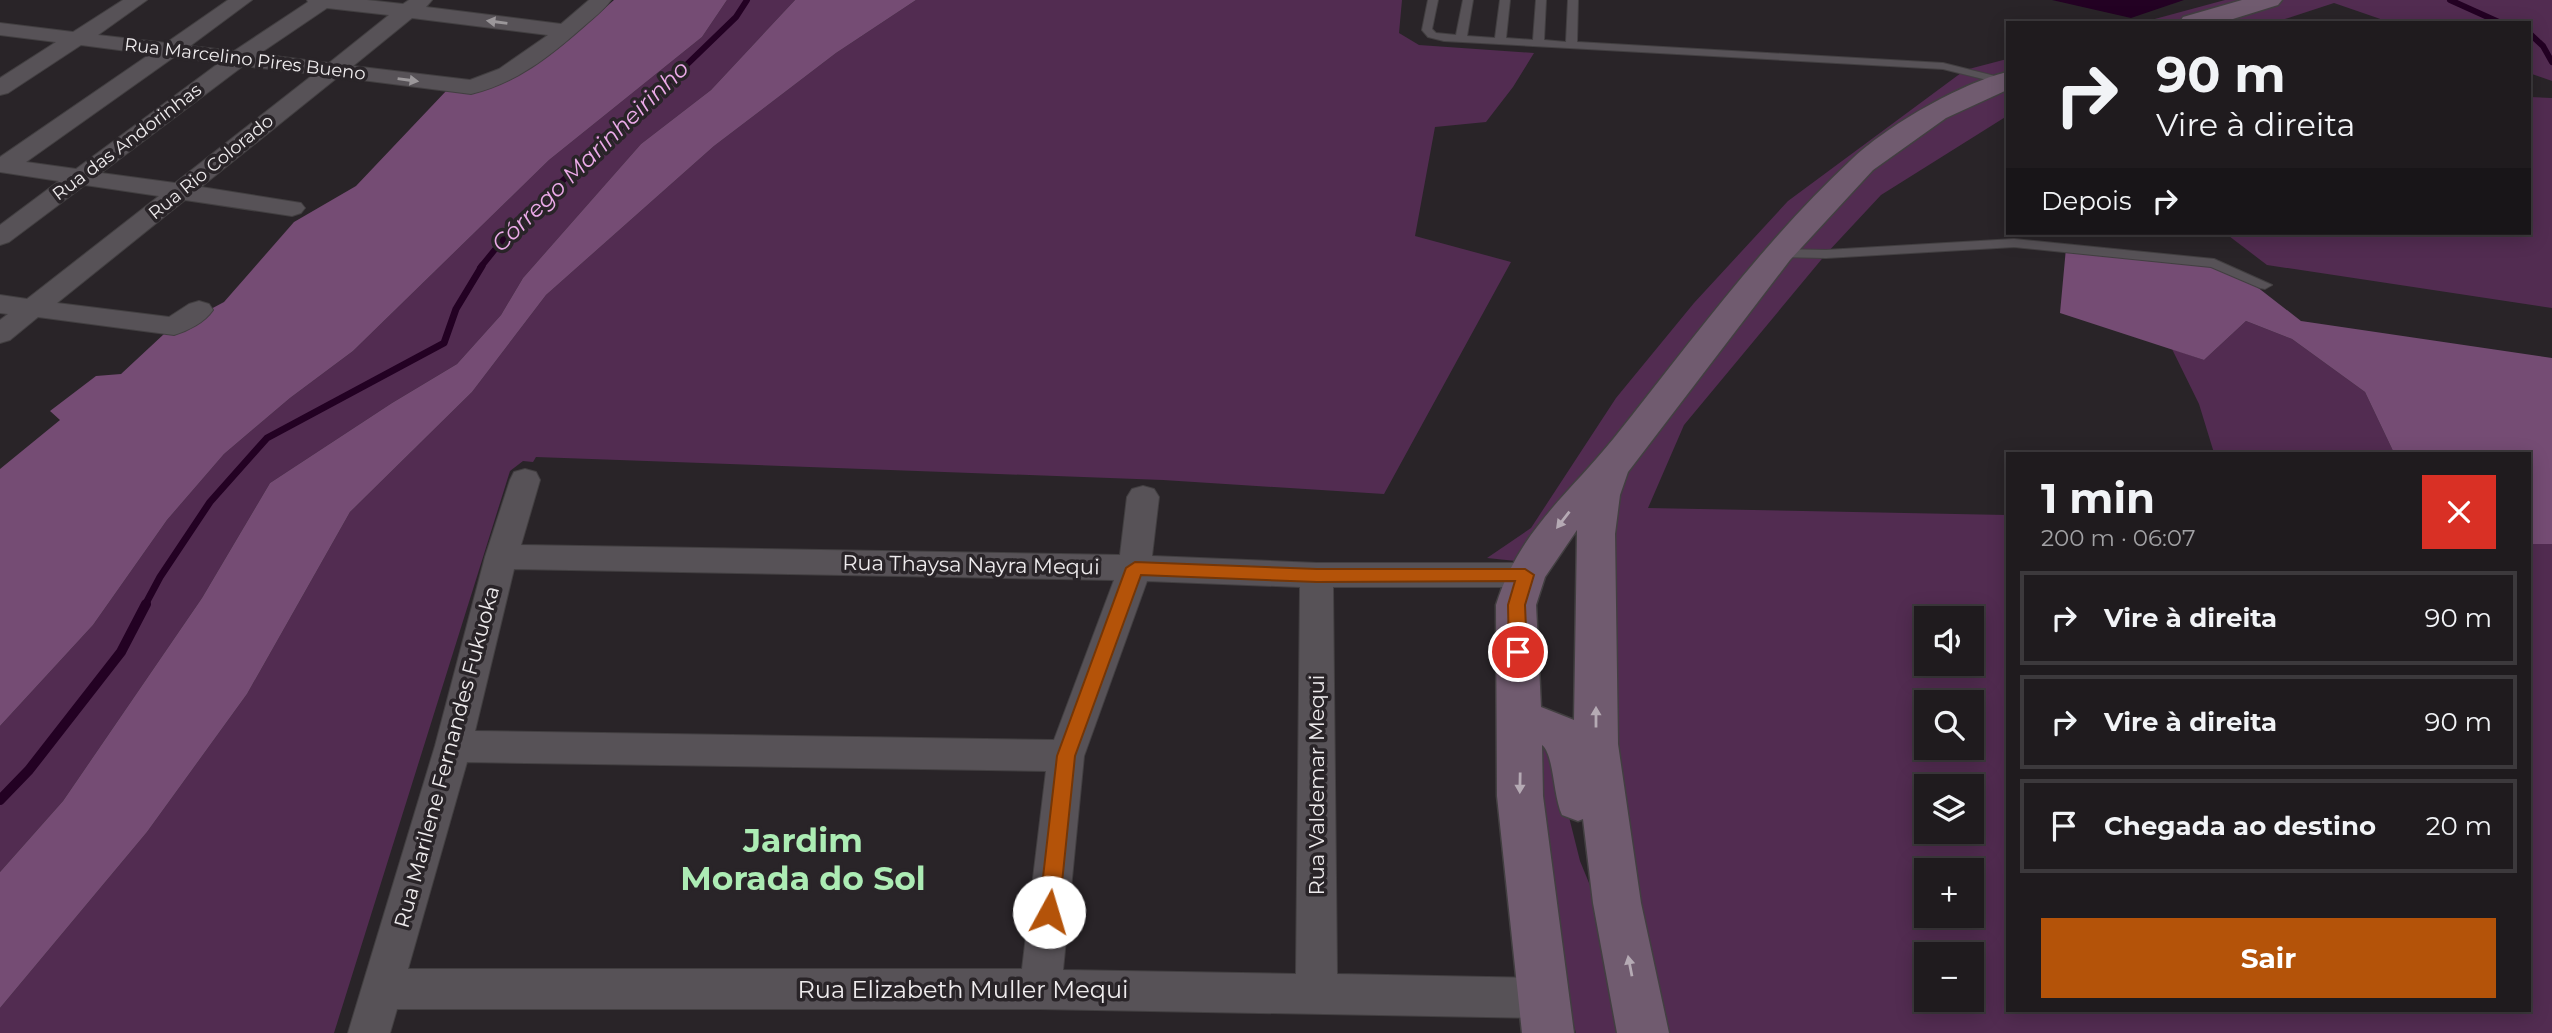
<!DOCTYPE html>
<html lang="pt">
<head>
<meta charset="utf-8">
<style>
  :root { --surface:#1f1b1e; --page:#2c282b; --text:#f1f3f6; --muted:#a1a1a4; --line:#3c393c; --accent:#b45309 }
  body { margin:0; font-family:Montserrat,sans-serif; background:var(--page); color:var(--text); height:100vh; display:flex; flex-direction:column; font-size:26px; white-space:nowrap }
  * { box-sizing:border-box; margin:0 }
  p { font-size:23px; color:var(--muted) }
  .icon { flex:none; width:38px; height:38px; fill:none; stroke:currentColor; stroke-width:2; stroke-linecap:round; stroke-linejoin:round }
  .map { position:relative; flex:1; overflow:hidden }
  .panel { position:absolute; left:2006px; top:452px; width:525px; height:560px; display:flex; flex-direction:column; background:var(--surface); border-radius:0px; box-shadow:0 4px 18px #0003,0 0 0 2px var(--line) }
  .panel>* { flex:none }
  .guide { position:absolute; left:2006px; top:21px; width:525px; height:214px; border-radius:0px; box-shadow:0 4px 18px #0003,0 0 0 2px var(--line); background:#1f1b1e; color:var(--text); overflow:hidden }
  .tools { position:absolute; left:1914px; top:606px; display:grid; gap:14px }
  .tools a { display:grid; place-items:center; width:70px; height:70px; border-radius:0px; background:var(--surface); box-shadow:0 4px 18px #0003,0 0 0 2px var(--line); font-size:35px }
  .pin { position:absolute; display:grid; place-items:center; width:60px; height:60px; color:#fff; margin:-30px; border:4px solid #fff; border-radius:50%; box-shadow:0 2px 7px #0007 }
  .me { position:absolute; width:77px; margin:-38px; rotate:6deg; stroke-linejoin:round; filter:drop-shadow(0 0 5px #0008) }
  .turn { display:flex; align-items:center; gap:24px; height:147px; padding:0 35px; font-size:32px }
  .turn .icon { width:91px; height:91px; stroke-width:2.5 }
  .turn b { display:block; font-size:49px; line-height:60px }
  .then { display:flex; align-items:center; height:66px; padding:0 35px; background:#0003; gap:14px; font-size:26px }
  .round { display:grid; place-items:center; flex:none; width:74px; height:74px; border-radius:0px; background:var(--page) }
  .summary { display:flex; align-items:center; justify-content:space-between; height:119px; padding:0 35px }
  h1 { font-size:42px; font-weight:700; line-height:52px }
  .cta { display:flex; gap:14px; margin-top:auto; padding:14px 35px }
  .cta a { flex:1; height:80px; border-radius:0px; background:var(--accent); color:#fff; font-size:28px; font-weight:700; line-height:80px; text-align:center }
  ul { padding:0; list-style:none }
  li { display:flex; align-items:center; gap:21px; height:94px; margin:0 14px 10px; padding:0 21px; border:4px solid var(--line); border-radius:0px }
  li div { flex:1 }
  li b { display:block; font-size:26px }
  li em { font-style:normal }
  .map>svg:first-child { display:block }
  .green { fill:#522c51; fill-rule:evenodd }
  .forest { fill:#754c74 }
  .water { fill:#230123 }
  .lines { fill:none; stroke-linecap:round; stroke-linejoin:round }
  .stream-far2 { stroke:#230123; stroke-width:6 }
  .stream-far1 { stroke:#230123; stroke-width:7 }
  .stream { stroke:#230123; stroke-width:10 }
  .lane-casing { stroke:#423f41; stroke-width:2 }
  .street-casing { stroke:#423f41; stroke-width:2 }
  .secondary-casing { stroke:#423f41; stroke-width:3 }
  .lane { fill:#575257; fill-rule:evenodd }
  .street { fill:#575257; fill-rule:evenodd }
  .secondary { fill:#705b6f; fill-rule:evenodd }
  .oneway { fill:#9b979a }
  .oneway2 { fill:#b5aab4 }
  .route { fill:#b45309; stroke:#753606; stroke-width:2 }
  .labels { text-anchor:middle; stroke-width:7; stroke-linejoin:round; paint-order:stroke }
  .far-street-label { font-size:18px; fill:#eeebed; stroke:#292428 }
  .street-label { font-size:21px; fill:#eeebed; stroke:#292428 }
  .water-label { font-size:23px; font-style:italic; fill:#ebaae8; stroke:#292428 }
  .near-street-label { font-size:24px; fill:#eeebed; stroke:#292428 }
  .near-district-label { font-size:33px; font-weight:bold; fill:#acecb4; stroke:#292428 }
</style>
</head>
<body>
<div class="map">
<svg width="2552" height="1033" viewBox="0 0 2552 1033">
  <rect width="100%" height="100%" fill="#292428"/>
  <!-- green -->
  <path class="green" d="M727,0H795L711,90L641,144L523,278L501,315L457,364L392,403L270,483L202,598L63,801L0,872V726L93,625L167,520L224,454L290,398L353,351L549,160L702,37Z
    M916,0H1402L1399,33L1419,45L1534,53L1513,87L1486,122L1435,127L1415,236L1511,262L1384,494L1163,480L536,457L533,462L523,461L510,471L334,1033H0V1008L147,832L247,694L350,512L472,392L546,295L714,146L836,53Z
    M2225,0H2254L2176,23H2140Z
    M2283,0H2552V81L2529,73V23H2392L2334,3L2273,23H2205Z
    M2007,59V75L1979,86L1898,130L1516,561L1487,558L1531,528L1616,398L1694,303L1788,201L1965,70Z
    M2007,85V116L1881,195L1826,254L1684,425L1648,508L2007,515V1010H2529V544H2552V1033H1653L1623,901L1604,534L1622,470L1789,253L1871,166L1946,115ZM1927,618H1972V663H1927ZM1927,702H1972V747H1927ZM1927,786H1972V831H1927ZM1927,870H1972V915H1927ZM1927,954H1972V999H1927Z
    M2529,97L2552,98V308L2267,265L2225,233H2529Z
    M2246,321L2292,339L2365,392L2394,453H2214L2199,404L2172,349L2204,360Z
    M1535,733L1549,737L1580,861L1598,905L1621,1033H1576L1564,992Z"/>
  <!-- forest -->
  <path class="forest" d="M614,0H727L702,37L549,160L353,351L290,398L224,454L167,520L93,625L0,726V469L60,420L50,411L96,376L121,374L164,334L224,302L294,222L356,186L447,90C464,91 480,92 496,86C540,69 579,31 614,0Z
    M795,0H916L836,53L714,146L546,295L472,392L350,512L247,694L147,832L0,1008V872L63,801L202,598L270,483L392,403L457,364L501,315L523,278L641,144L711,90Z
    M2066,248L2214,263L2243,276L2301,321L2552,358V544H2529V453H2394L2365,392L2292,339L2246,321L2204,360L2060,313Z"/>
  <!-- water -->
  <path class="water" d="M2052,0H2184L2131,18Z"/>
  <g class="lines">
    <!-- stream-far2 -->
    <path class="stream-far2" d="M2450,0L2501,23
      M2529,33L2543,46L2552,62
      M480,268L514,226L676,75L736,17L747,0"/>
    <!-- stream-far1 -->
    <path class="stream-far1" d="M145,605L160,577L210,502L267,438L444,343L456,309L482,266"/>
    <!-- stream -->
    <path class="stream" d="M0,800L29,770L121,652L146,604"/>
    <!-- lane casing -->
    <g class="lane-casing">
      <path id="lane" d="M1428,0H1438L1432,29L1436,33L1456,35L1463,0H1473L1467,36L1495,38L1500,0H1510L1506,38L1533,40L1536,0H1546L1544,40L1566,42L1568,0H1578L1577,42L1943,63L2007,79V83L2003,84L1943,69L1444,41L1428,37L1422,30Z
        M2014,239L2214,259L2272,285L2265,289L2260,288L2211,267L2014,247L1826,258L1779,257L1772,253L1779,249L1826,250Z"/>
    </g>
    <!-- street casing -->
    <g class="street-casing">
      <path id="street" d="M123,0H147L98,35L166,43L228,0H252L190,46L234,51L308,2L307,0H367L403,4L409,0H432L426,7L561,24L589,0H611C604,10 593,18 583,27C549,57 516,83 471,94L338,77L201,187L301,203L305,208L301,213L292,216L185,200L57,303L169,317L189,304L199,301L209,304L213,310C205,322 188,331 174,335L38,317L10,340L0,343V320L8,314L0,313V295L27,299L159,196L85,185L9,242L0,245V225L59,181L0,172V157L150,54L81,45L8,93L0,95V78L56,42L0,35V23L73,32ZM327,8L389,15L329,63L259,54ZM412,18L548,35L499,69L470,80L353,66ZM174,57L219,63L76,169L26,162ZM243,66L314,74L175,183L101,173Z
        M525,469L536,472L540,480L521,545L1120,555L1127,497L1132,489L1143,486L1154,489L1159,497L1152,556L1317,563H1525L1537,566L1541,575L1537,584L1525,587H1333L1337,974L1542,978L1557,984L1563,998L1557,1012L1542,1018L1040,1009H397L390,1033H348L435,746L485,557L510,480L514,472ZM514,569L1114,580L1054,740L475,731ZM1147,581L1300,587L1296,974L1063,970L1084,756ZM467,762L1046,771L1022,969H408Z"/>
    </g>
    <!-- secondary casing -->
    <g class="secondary-casing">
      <path id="secondary" d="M2242,0H2282L2278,5L2220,23H2179L2183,17Z
        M2007,72V90L1946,118L1873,170L1790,260L1628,472L1620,495L1615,534L1618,744L1641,903L1669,1033H1617L1593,903L1583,819L1578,821L1562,815C1553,796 1554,754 1542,745L1543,796L1574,1033H1522L1497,796L1496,605C1519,531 1567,496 1614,438C1690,343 1762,243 1851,160C1885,127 1961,83 2007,72ZM1577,530V534L1574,720L1541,707L1536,605L1545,577Z"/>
    </g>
    <!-- lane -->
    <use href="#lane" class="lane"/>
    <!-- street -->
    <use href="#street" class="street"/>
    <!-- secondary -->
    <use href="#secondary" class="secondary"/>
  </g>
  <!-- one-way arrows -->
  <defs><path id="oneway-solid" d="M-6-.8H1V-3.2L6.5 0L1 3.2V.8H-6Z" transform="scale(1.75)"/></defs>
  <g class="oneway">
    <use href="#oneway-solid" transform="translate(497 22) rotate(-172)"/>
    <use href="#oneway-solid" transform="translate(408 80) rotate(8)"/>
  </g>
  <g class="oneway2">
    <use href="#oneway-solid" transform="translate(1563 520) rotate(128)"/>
    <use href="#oneway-solid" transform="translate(1596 717) rotate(-90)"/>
    <use href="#oneway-solid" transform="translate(1520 783) rotate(91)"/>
    <use href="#oneway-solid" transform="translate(1630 966) rotate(-101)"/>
  </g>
  <!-- route -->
  <path class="route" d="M1135,562L1317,569H1525L1534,575L1525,605L1527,652L1524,657H1512L1509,652L1508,605L1515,581L1317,582L1141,575L1075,756L1059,912L1056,918L1049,921L1041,918L1039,912L1057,756L1126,568Z"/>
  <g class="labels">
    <!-- far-street labels -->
    <g class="far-street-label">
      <text transform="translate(245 59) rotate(7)" y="6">Rua Marcelino Pires Bueno</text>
      <text transform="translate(127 142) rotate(-37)" y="6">Rua das Andorinhas</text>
      <text transform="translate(211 167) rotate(-39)" y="6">Rua Rio Colorado</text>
    </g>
    <!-- street labels -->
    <g class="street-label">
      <text transform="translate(971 565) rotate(1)" y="7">Rua Thaysa Nayra Mequi</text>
      <text transform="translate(447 757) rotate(-75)" y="7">Rua Marilene Fernandes Fukuoka</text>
      <text transform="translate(1317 785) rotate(-90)" y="7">Rua Valdemar Mequi</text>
    </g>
    <!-- water labels -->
    <g class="water-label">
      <text transform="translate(590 156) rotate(-44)" y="8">Córrego Marinheirinho</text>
    </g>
    <!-- near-street labels -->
    <g class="near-street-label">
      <text x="963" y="998">Rua Elizabeth Muller Mequi</text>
    </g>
    <!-- near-district labels -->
    <g class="near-district-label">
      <text x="803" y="852">Jardim<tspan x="803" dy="38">Morada do Sol</tspan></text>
    </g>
  </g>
</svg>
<div class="tools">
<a><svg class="icon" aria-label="sound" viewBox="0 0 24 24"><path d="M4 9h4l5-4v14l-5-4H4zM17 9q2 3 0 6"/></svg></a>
<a><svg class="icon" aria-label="search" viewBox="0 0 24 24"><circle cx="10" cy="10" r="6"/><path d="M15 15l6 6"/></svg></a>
<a><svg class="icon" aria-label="layers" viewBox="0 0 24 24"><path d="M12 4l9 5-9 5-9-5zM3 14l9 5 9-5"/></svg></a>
<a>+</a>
<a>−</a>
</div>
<div class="pin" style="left:1518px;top:652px;background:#d93025"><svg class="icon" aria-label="arrive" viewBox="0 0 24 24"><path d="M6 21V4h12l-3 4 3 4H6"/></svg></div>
<svg class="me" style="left:1049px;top:912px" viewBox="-20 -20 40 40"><circle r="19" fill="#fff"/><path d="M0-13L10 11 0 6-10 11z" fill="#b45309"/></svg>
<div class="guide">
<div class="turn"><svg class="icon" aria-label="right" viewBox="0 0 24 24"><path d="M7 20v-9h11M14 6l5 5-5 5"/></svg><div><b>90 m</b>Vire à direita</div></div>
<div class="then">Depois<svg class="icon" aria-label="right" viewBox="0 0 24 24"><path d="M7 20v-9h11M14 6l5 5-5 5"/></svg></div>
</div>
<section class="panel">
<div class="summary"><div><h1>1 min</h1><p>200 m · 06:07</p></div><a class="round" style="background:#d93025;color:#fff"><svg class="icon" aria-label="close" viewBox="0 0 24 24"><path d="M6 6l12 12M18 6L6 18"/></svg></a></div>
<ul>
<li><svg class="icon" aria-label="right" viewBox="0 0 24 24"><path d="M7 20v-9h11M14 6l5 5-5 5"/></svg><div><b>Vire à direita</b></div><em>90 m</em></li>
<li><svg class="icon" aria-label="right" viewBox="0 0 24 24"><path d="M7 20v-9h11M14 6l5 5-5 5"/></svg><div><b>Vire à direita</b></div><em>90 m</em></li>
<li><svg class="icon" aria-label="arrive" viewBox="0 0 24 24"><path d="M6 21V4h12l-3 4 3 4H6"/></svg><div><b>Chegada ao destino</b></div><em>20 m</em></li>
</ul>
<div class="cta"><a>Sair</a></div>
</section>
</div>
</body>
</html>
